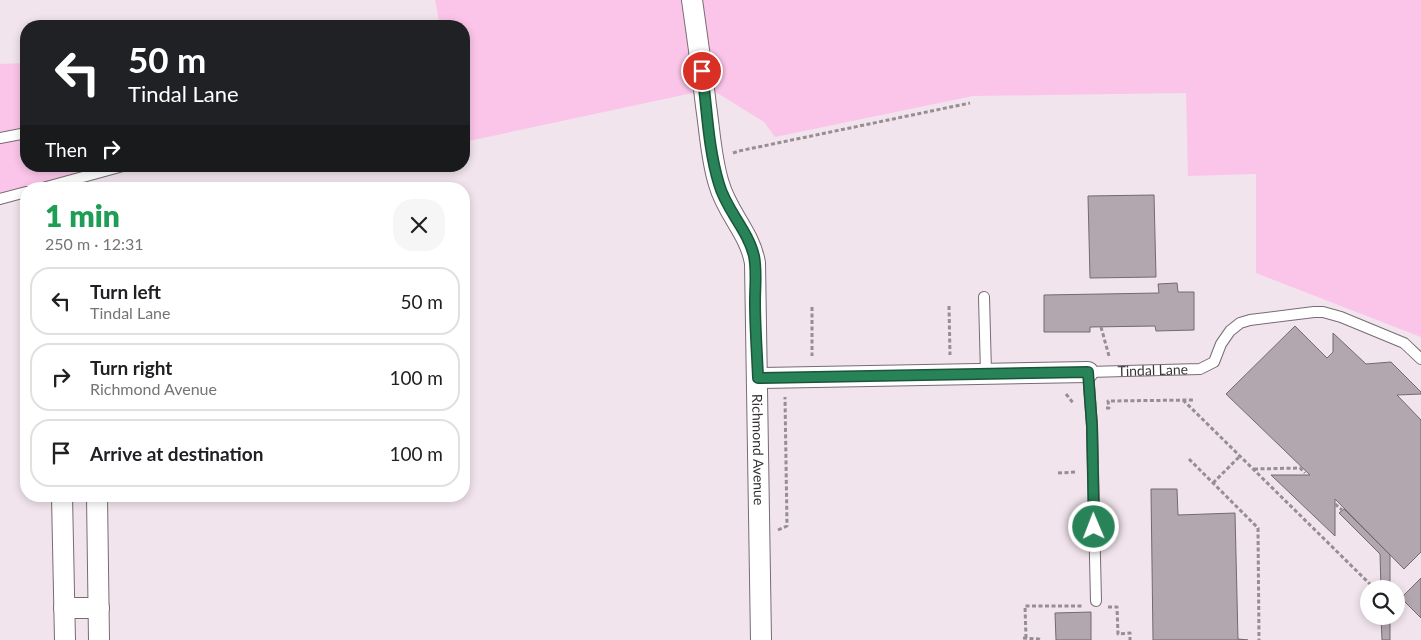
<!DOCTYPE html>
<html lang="en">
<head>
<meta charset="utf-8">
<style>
  :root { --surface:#fff; --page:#f6f6f6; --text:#202124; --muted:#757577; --line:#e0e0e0 }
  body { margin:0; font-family:Lato,sans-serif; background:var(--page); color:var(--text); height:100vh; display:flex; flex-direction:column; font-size:19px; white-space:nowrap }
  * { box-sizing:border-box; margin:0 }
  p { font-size:16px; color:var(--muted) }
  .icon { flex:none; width:28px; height:28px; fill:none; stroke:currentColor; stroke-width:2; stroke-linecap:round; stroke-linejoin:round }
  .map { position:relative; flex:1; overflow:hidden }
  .drawer { position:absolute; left:20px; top:182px; width:450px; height:320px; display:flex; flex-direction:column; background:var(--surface); border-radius:20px; box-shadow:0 2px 8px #0003 }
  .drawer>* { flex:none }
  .guide { position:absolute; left:20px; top:20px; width:450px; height:152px; border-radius:20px; box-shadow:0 2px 8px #0003; background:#202124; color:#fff; overflow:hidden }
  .buttons { position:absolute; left:1360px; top:580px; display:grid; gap:10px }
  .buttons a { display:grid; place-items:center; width:45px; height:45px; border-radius:50%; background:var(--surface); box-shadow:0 2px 8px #0003; font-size:25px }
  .pin { position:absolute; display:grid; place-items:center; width:42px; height:42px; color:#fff; margin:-21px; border:2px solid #fff; border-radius:50%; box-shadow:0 1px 5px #0007 }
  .me { position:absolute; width:55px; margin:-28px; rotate:359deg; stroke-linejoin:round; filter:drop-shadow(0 0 4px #0008) }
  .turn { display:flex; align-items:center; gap:18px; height:105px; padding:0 25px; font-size:22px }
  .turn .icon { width:65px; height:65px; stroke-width:2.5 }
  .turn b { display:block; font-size:35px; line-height:42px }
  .then { display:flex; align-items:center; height:48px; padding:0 25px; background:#0003; gap:10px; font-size:19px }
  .round { display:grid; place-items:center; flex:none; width:52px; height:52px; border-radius:20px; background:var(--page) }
  .summary { display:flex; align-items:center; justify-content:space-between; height:85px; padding:0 25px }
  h1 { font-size:30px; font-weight:800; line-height:38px; color:#1e9e55 }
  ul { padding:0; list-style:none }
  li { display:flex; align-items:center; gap:15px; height:68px; margin:0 10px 8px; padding:0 15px; border:2px solid var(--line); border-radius:20px }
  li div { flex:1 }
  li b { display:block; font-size:19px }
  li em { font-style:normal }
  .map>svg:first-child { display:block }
  .green { fill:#fbc5e9 }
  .building { fill:#b3a7af; stroke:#746970 }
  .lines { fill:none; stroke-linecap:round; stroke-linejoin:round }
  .lane-casing { stroke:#776c74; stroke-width:12 }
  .street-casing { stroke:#776c74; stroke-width:22 }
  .path { stroke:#978e94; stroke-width:3; stroke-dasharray:4 2.5; stroke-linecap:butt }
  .lane { stroke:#fff; stroke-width:10 }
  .street { stroke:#fff; stroke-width:20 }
  .route-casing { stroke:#1a5539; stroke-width:12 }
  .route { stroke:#288358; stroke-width:9 }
  .labels { text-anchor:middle; stroke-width:5; stroke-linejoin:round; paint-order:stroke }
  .street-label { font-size:14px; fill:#383336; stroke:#f1e4ec }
</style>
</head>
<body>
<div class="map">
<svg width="1421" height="640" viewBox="0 0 1421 640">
  <rect width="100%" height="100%" fill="#f1e4ec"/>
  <!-- green -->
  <path class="green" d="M435,0H1421V337L1256,273V174L1188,176L1186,93L973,96L775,137L764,122L714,91L697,92L464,142V26H440Z
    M26,63V166H115L38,189H26L0,200V64Z"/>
  <!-- building -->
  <path class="building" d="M1154,195L1156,277L1090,278L1088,196Z
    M1177,283L1178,292H1194V330L1156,331L1155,326L1090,327V332H1044V295L1159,293L1158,284Z
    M1295,326L1327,358L1333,352V333L1366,364L1391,362L1421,392V394L1397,395L1421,420V552L1404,569L1335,499V536L1271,475H1310L1226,394Z
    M1151,489H1177L1178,515L1235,513L1238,639L1248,640H1153Z
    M1344,509L1390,555V589H1381L1380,554L1339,513Z
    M1421,578V618L1401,598Z
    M1091,612V640H1056L1055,613Z
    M1381,616H1390V640H1382Z"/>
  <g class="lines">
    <!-- lane casing -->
    <g class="lane-casing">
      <g id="lane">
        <path d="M0,138L26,133"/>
        <path d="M39,189L123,166"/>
        <path d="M0,199L26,192"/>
        <path d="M984,297L986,373"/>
        <path id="s1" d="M1096,601L1092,426L1088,372L1200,369L1214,362L1221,344L1230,331L1240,323L1250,320L1314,312H1323L1341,317L1404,343L1421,359"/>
      </g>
    </g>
    <!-- street casing -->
    <g class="street-casing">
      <g id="street">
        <path id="s2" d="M692,0C697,35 702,70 706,106C710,132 711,159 719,184C727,213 750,233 755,263L761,640"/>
        <path d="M758,378L1088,372"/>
        <path d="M62,496L65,640"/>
        <path d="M97,496L99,640"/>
        <path d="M64,608H99"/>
      </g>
    </g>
    <!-- path -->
    <path class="path" d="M733,153L739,151C816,135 893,119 970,103
      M949,306L950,355
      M812,307V356
      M1101,327L1109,356
      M1066,394L1074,404
      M1183,400L1375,589
      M1106,408H1109L1108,401L1193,400
      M1189,459L1258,528L1259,640
      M1254,469L1300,468L1305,473
      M1058,473L1077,472
      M1213,483L1240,456
      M1335,504L1342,510
      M778,530L787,526L785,397
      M1108,607H1117L1118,634L1130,633V640
      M1023,638L1039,639L1041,640
      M1026,638L1025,606H1082"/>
    <!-- lane -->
    <use href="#lane" class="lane"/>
    <!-- street -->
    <use href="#street" class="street"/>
  </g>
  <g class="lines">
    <!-- route casing -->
    <g class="route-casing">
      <path id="route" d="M702,71C707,108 708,148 719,184C726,210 748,230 754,256C757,271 755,286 755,302C755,327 757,352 758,378L1088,372L1092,426L1094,527"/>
    </g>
    <!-- route -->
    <use href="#route" class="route"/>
  </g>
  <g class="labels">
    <!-- street labels -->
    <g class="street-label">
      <text dy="5" stroke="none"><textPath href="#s1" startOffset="294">Tindal Lane</textPath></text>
      <text dy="5" stroke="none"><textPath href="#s2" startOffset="460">Richmond Avenue</textPath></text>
    </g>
  </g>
</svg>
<div class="buttons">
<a><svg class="icon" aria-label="search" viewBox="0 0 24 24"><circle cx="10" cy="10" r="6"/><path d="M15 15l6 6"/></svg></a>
</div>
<div class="pin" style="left:702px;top:71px;background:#d93025"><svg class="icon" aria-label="arrive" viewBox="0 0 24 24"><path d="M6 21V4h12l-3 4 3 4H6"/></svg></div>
<svg class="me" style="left:1094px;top:527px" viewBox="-20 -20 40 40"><circle r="17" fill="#288358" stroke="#fff" stroke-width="3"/><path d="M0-11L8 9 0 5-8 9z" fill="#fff"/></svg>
<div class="guide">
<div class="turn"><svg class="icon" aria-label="left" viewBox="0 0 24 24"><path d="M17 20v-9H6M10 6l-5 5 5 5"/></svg><div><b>50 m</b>Tindal Lane</div></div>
<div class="then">Then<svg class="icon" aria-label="right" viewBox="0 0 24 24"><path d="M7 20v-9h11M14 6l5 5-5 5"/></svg></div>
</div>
<section class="drawer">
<div class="summary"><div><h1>1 min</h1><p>250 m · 12:31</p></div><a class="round"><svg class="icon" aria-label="close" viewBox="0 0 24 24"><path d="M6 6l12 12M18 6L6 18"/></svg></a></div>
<ul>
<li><svg class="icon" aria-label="left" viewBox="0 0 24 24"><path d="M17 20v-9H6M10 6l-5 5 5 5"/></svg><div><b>Turn left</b><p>Tindal Lane</p></div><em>50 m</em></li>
<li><svg class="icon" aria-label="right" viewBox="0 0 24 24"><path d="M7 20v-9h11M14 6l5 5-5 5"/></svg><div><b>Turn right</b><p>Richmond Avenue</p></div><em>100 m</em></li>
<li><svg class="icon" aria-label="arrive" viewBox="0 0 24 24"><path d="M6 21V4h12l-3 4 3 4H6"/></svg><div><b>Arrive at destination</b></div><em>100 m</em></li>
</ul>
</section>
</div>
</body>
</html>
